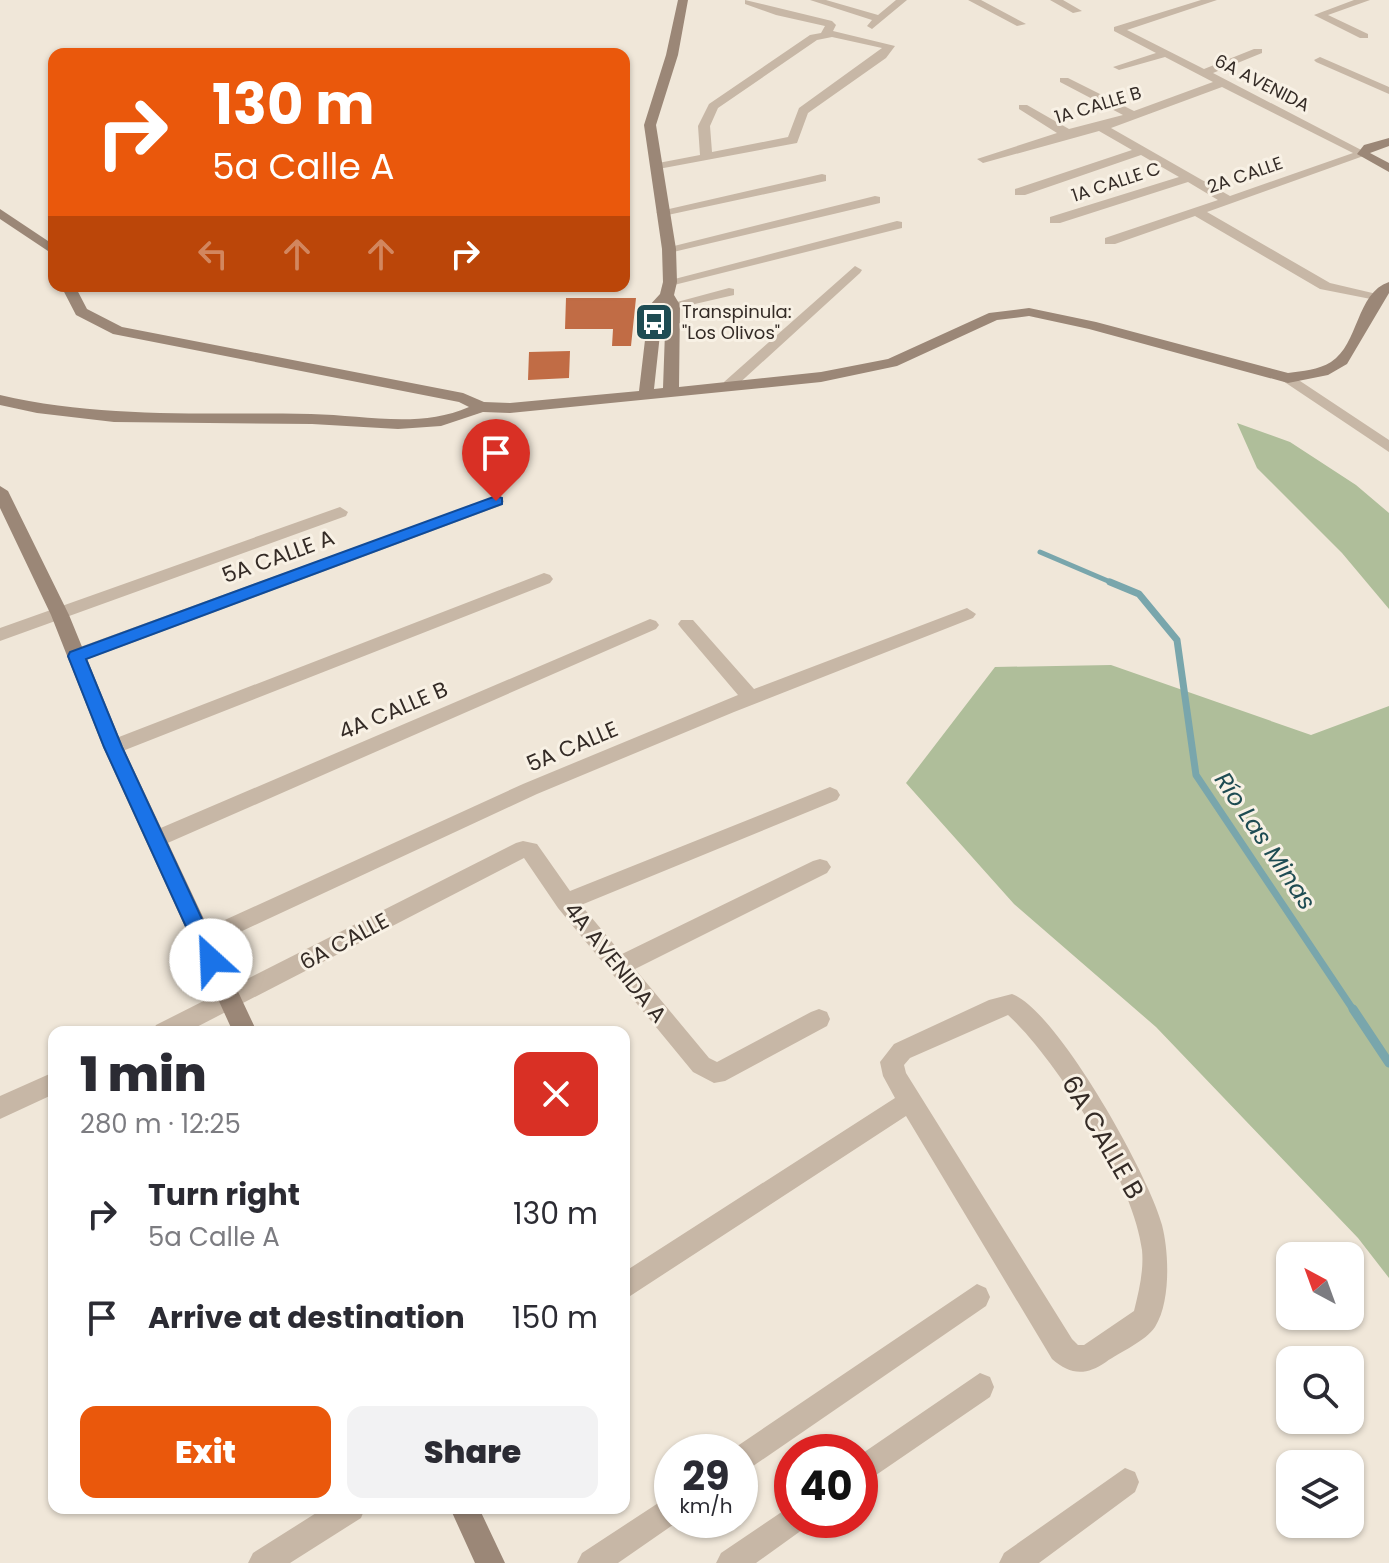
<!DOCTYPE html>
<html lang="en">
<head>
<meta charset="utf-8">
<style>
  :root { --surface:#fff; --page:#f2f2f3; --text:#2b2b33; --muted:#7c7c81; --accent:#ea580c }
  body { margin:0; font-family:Poppins,sans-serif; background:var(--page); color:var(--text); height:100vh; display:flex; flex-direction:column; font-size:30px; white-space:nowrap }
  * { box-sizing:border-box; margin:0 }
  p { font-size:26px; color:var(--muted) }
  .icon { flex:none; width:44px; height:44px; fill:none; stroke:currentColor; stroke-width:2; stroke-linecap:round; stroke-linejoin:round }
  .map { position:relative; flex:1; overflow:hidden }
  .panel { position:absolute; left:48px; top:1026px; width:582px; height:488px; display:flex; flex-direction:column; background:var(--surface); border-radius:16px; box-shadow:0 2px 6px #0004 }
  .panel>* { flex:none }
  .hud { position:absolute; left:48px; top:48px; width:582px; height:244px; border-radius:16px; box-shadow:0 2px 6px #0004; background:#ea580c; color:#fff; overflow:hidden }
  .needle { width:52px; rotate:319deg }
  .tools { position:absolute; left:1276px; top:1242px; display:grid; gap:16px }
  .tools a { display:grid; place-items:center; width:88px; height:88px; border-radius:16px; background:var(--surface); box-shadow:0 2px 6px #0004; font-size:40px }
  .speed { position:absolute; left:654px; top:1434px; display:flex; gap:16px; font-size:40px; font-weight:700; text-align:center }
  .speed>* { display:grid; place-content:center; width:104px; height:104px; border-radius:50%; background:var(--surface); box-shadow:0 2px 6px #0004; line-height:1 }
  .speed small { font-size:20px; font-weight:400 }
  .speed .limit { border:12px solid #d22; background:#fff; color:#111 }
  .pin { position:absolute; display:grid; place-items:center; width:68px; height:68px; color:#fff; margin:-82px -34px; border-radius:50% 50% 50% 0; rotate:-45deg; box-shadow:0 0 8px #0007 }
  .pin .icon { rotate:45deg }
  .me { position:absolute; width:88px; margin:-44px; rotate:335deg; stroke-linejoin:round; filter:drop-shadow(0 0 6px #0008) }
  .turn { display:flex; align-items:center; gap:28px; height:168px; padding:0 32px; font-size:36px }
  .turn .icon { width:104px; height:104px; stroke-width:2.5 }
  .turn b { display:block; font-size:56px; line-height:68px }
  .lanes { display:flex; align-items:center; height:76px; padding:0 32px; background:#0003; justify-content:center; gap:40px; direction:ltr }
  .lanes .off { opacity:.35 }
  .round { display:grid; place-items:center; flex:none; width:84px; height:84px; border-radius:16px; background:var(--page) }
  .head { display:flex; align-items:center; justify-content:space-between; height:136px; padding:0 32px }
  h1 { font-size:48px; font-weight:800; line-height:60px }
  .primary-button { display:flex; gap:16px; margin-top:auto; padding:16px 32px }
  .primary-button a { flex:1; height:92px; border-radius:16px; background:var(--accent); color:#fff; font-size:32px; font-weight:800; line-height:92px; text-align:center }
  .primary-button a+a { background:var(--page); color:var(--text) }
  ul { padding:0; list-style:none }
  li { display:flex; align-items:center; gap:24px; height:104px; padding:0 32px }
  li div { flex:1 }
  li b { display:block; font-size:30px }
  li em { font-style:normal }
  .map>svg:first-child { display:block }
  .green { fill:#afbe9a }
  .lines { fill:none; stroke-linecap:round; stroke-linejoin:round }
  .stream-far2 { stroke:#79a6ac; stroke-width:5 }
  .stream-far1 { stroke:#79a6ac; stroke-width:7 }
  .stream { stroke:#79a6ac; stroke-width:9 }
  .building { fill:#c16c45 }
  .street { fill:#c7b7a6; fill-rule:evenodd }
  .secondary { fill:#9b8777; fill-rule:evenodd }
  .route { fill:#1a73e8; stroke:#114b97; stroke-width:2 }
  .labels { text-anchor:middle; stroke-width:6; stroke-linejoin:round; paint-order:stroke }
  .far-street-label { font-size:18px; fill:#342b26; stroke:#f8f1e5 }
  .far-poi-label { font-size:18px; fill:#342b26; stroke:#f8f1e5; text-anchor:start }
  .street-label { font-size:22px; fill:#342b26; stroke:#f8f1e5 }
  .water-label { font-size:24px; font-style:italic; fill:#1e4c53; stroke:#f8f1e5 }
  .near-street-label { font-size:26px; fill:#342b26; stroke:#f8f1e5 }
</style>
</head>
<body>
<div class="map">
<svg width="1389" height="1563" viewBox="0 0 1389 1563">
  <rect width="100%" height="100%" fill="#f0e7d9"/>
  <!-- green -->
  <path class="green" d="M1237,423L1290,442L1356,485L1389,513V609L1342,553L1257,468Z
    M1111,665L1311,735L1389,706V1278L1358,1238L1156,1027L1014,904L906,783L995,667Z"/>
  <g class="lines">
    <!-- stream-far2 -->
    <path class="stream-far2" d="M1040,552L1115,584"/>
    <!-- stream-far1 -->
    <path class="stream-far1" d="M1110,582L1139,594L1177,640L1196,775L1354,1011"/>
    <!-- stream -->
    <path class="stream" d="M1353,1009L1389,1063"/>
  </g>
  <!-- building -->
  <path class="building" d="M566,298H636L631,346H612L613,329H565Z
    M570,351L569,378L528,380L529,352Z"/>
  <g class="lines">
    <!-- street -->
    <path class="street" d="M745,0L832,21L836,25L833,31L895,46L886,58L808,113L797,143L653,170V164L700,155L698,126L709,104L810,35L821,33L825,26L776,15L745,4ZM832,37L882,48L799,108L788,137L712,152L710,126L718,108L817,40Z
      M810,0H826L878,15L896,0H907L872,29L867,26L872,20Z
      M968,0H981L1026,24L1017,26Z
      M1050,0H1063L1082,11L1073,13Z
      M1201,0H1217L1127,30L1204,69L1254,49H1262V53L1213,73L1369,154L1207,212L1330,283L1381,295V301L1320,289L1195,216L1115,244H1105V238L1218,200L1188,182L1060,223H1050V217L1179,177L1141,155L1025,195H1015V189L1132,150L1099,131L983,163L977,159L1057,133L1019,109V105H1027L1069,129L1123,115L1060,82V78H1068L1134,111L1213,82L1165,57L1119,70L1113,67L1156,53L1114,31V27ZM1222,87L1353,153L1230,196L1111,128Z
      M1354,0H1370L1328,15L1368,34V38H1360L1314,15Z
      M1320,57L1389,87V94L1316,62L1314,60Z
      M822,174L826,175V181L663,216L656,212Z
      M875,196L880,197V203L669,253L662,249Z
      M897,221L902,222V228L670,286L663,282Z
      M855,266L862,270L860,273L734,388H724V382Z
      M729,288L734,289V295L673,309L666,305Z
      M1288,373L1389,440V452L1283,381V375Z
      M496,496L504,501L502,505L83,661H69L67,656L69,651Z
      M340,507L348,512L346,516L0,641V628Z
      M544,573L550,575L553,579L550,583L120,752H106L103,747L106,742Z
      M967,608L976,614L973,618L734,712L537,794L210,946L202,949L194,946L191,940L194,934L523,784L738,695L681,628L678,624L681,620H693L754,689Z
      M650,619L656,621L659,625L656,629L163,845H149L146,839L149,833Z
      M830,787L837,790L840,795L837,800L581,905L622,954L813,861L820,859L827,861L831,867L827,873L635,969L709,1058L717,1062L811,1012L819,1009L827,1012L830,1019L827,1026L725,1081L714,1083L693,1072L558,908L524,858L187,1032H152L156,1025L516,843L523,841L537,844L570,891Z
      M1012,994C1057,1010 1150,1177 1162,1225C1169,1252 1171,1302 1155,1327C1146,1341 1120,1352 1106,1362C1086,1376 1070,1375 1052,1359L906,1116L624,1300V1272L895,1098L883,1076L880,1062L894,1044L989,1000ZM1008,1015C1057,1060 1134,1183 1142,1250C1144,1270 1139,1291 1134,1311L1084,1345H1078L1072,1339L906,1073L904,1065L910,1058Z
      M54,1072V1094L0,1119V1096Z
      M977,1284L986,1288L990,1297L986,1306L740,1475V1452L730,1451Z
      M980,1373L990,1377L994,1387L990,1397L860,1486V1455Z
      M1125,1468L1135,1472L1139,1482L1135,1492L1039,1563H999L1004,1553Z
      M672,1494V1520H680L618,1563H577L582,1553Z
      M792,1505V1520H807L802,1530L756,1563H716L721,1553Z
      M324,1508H365L361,1518L290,1563H248L253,1553Z"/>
    <!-- secondary -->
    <path class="secondary" d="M678,0H688L678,55L656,125L676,249L677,282L674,295L680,305L679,387L821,372L888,359L989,313L1029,308L1096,322L1288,373C1303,371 1318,370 1331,362C1359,344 1356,293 1389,282V293L1347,364L1328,375L1288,383L1089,329L1029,316L997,320L897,366L821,382L510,413L483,412L441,426L398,429L312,424L114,422L37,413L0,405V395C103,419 206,412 311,414C364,415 419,429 469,407L459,402L113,334L76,315L61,286H75L87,309L122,327L463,393L484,402L510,403L639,391L649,306L660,294L663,282L662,249L644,125L666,55ZM666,304L663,388L654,389L663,307Z
      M1389,138V146L1370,153L1389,163V172L1357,154L1364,145Z
      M0,209L54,245V255L0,219Z
      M0,486L8,491L69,615L123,747L257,1032H233L103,747L51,615L0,508Z
      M450,1508H479L505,1563H475Z"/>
  </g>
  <!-- route -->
  <path class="route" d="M496,496L502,498V504L86,659L122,747L221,960L219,966L211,968L204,966L104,747L68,656L70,652Z"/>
  <!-- icons -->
  <defs>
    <g id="bus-square" transform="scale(2)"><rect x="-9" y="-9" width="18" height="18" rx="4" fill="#1e4c53" stroke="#f8f1e5"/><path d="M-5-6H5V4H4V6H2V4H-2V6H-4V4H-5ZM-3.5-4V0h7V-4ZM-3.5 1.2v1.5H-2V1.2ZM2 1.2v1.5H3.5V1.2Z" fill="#fff"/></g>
  </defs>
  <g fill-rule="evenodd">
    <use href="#bus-square" x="654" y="322"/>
  </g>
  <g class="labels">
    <!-- far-street labels -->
    <g class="far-street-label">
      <text transform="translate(1262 83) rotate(27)" y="6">6A AVENIDA</text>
      <text transform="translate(1098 105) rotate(-17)" y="6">1A CALLE B</text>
      <text transform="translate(1245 175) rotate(-19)" y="6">2A CALLE</text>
      <text transform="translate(1116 182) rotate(-18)" y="6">1A CALLE C</text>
    </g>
    <!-- far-poi labels -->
    <g class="far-poi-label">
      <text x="682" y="318">Transpinula:<tspan x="682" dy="21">"Los Olivos"</tspan></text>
    </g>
    <!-- street labels -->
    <g class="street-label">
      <text transform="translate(278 556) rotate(-20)" y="8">5A CALLE A</text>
      <text transform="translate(393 710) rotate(-23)" y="8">4A CALLE B</text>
      <text transform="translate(572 746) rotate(-23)" y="8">5A CALLE</text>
      <text transform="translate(344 941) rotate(-28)" y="8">6A CALLE</text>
      <text transform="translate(616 962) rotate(51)" y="8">4A AVENIDA A</text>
    </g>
    <!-- water labels -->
    <g class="water-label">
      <text transform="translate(1265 841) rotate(56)" y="8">Río Las Minas</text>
    </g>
    <!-- near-street labels -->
    <g class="near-street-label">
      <text transform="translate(1103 1137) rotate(60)" y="9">6A CALLE B</text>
    </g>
  </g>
</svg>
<div class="tools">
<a><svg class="needle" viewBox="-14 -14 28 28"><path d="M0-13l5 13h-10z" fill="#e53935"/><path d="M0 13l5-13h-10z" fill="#7c7c81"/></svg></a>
<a><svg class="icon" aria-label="search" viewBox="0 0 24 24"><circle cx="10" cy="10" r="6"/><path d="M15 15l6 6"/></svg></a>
<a><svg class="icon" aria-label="layers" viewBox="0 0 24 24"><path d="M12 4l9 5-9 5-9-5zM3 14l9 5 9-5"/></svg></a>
</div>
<div class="speed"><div>29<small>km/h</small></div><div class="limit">40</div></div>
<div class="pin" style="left:496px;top:501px;background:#d93025"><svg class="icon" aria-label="arrive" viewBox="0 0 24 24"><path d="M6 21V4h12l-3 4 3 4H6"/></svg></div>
<svg class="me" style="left:211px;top:960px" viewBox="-20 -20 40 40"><circle r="19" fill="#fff"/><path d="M0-13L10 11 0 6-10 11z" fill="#1a73e8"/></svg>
<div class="hud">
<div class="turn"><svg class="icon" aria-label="right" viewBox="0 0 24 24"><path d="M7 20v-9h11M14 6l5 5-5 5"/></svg><div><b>130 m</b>5a Calle A</div></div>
<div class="lanes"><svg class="icon off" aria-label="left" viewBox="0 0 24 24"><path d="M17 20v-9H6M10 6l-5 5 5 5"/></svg><svg class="icon off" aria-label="ahead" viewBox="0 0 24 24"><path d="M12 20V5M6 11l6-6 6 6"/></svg><svg class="icon off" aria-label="ahead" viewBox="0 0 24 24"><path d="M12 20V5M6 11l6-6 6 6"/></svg><svg class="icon" aria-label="right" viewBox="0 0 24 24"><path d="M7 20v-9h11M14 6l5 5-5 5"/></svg></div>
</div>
<section class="panel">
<div class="head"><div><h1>1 min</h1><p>280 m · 12:25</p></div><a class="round" style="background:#d93025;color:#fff"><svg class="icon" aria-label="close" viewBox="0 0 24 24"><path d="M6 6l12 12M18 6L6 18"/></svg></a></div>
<ul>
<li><svg class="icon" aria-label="right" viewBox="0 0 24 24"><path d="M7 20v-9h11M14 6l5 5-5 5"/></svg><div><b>Turn right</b><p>5a Calle A</p></div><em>130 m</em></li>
<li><svg class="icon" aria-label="arrive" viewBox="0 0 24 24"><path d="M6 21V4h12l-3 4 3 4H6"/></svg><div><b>Arrive at destination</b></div><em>150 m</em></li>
</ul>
<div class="primary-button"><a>Exit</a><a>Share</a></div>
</section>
</div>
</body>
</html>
